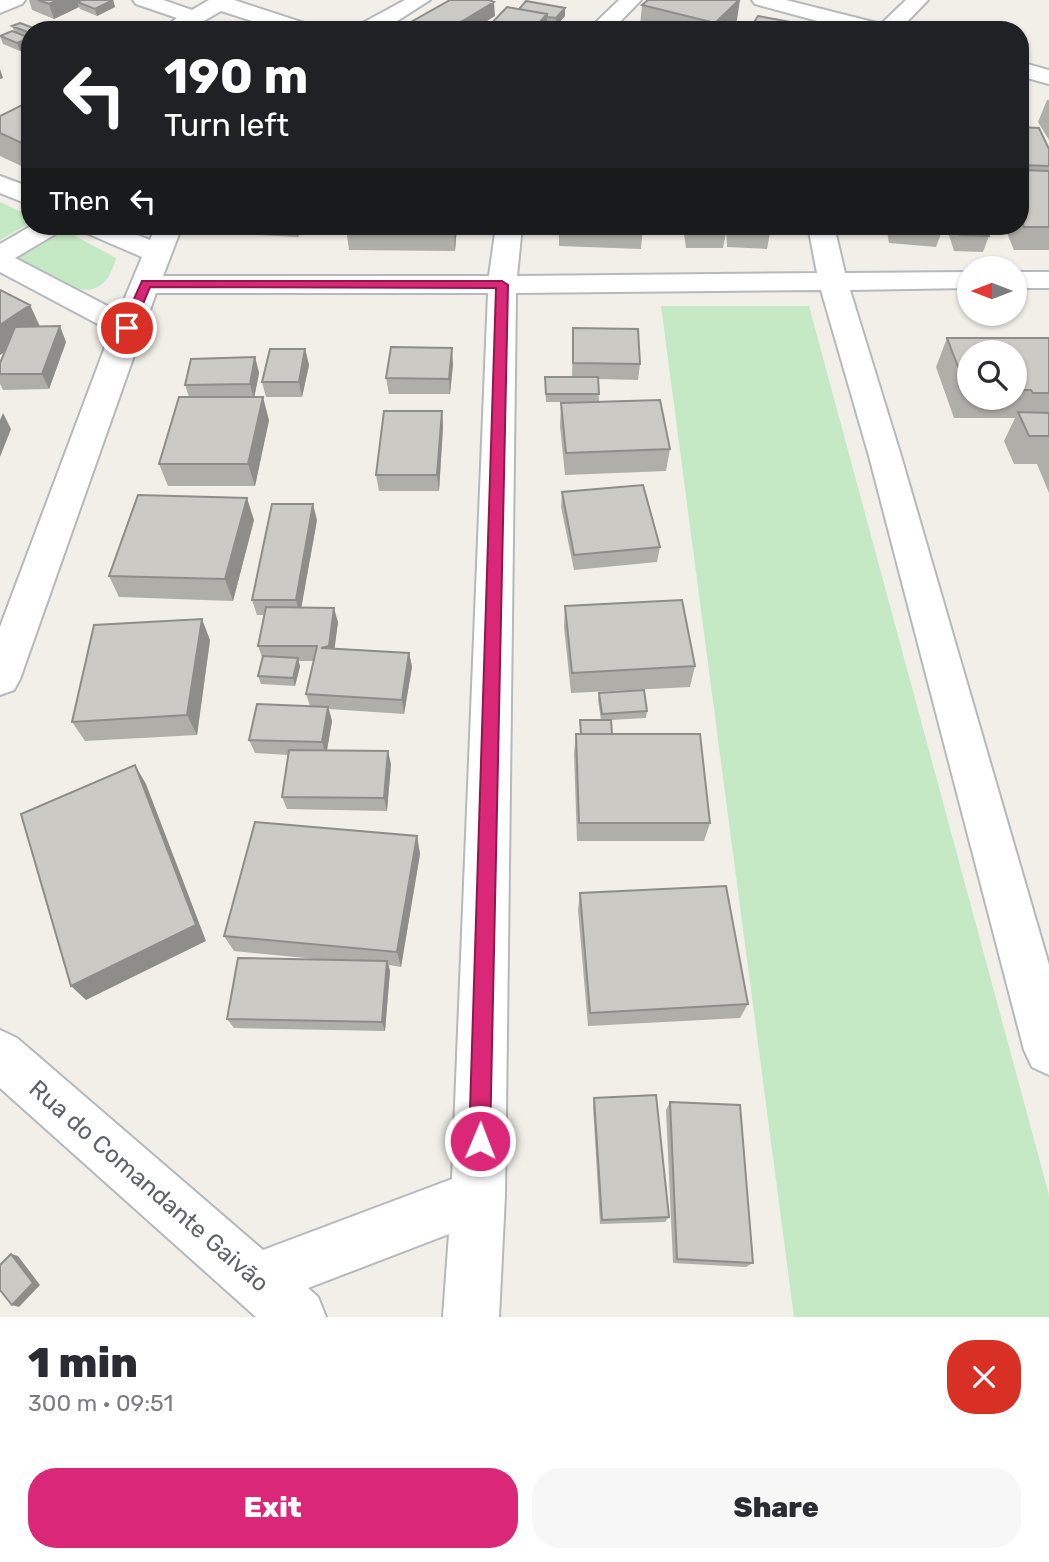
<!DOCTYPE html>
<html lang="en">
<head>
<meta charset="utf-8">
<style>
  :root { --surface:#fff; --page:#f7f7f7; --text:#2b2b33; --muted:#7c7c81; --accent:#db2777 }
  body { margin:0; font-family:Rubik,sans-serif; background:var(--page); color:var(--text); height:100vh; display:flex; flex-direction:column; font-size:26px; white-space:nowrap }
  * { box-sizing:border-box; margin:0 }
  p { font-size:23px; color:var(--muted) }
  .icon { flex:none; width:38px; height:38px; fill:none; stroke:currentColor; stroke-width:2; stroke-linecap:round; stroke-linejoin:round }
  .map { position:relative; height:1317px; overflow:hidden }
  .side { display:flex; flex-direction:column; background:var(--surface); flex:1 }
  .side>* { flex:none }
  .banner { position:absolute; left:21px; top:21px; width:1008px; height:214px; border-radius:28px; box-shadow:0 2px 5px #0004; background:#202124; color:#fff; overflow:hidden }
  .needle { width:46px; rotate:270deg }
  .tools { position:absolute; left:957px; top:256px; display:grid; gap:14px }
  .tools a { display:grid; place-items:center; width:70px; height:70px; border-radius:50%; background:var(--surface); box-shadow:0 2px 5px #0004; font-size:35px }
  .pin { position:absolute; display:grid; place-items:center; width:60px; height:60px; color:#fff; margin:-30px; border:4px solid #fff; border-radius:50%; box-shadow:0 2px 7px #0007 }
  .me { position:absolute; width:77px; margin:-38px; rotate:1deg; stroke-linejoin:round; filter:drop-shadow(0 0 5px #0008) }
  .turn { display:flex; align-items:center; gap:24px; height:147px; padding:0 28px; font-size:32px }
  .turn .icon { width:91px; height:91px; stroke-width:2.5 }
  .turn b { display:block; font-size:49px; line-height:60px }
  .then { display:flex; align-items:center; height:66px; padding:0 28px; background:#0003; gap:14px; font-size:26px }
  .round { display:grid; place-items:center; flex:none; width:74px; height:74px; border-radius:28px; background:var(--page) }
  .headline { display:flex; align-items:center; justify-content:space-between; height:119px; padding:0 28px }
  h1 { font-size:42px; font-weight:800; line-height:52px }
  .action { display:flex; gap:14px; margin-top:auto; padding:14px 28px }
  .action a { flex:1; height:80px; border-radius:28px; background:var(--accent); color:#fff; font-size:28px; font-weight:800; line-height:80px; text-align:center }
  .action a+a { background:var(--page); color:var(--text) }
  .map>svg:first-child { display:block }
  .green { fill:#c5e8c5 }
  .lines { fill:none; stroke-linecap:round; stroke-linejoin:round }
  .minor-casing { stroke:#b5b8bc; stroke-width:4 }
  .minor { fill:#fff; fill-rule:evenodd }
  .wall { fill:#afaea9; fill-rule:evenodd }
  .shaded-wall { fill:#8f8d8a }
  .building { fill:#cccac5; stroke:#8f8d8a; stroke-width:2 }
  .route { fill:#db2777; stroke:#8e194d; stroke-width:2 }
  .labels { text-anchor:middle; stroke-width:5; stroke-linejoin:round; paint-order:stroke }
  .near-street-label { font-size:24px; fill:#5f6368; stroke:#fff }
</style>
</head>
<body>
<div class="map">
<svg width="1049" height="1317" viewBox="0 0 1049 1317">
  <rect width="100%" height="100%" fill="#f1efe8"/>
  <!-- green -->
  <path class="green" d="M0,202L30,216V223L0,240Z
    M66,231L116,258C100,319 53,277 18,258Z
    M661,306H809L1049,1195V1317H794Z"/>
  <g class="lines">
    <!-- minor casing -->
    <g class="minor-casing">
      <path id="minor" d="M0,0H25L22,4L0,13Z
        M133,0H163L192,10L209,0H234L310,25L313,30H280L221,11L188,30H161L177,18L136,4Z
        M405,0H430L383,30H356L359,25Z
        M619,0H641L612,30H588Z
        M752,0H786L881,24L906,0H928L899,30H851L755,4Z
        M1020,62L1049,70V84L1020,76Z
        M0,176L30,187V205L0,193Z
        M31,226H63L59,232L15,258L119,312L142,257L84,232L80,226H115L150,240L156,226H182L163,276H489L496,226H522L517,276L817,273L808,226H834L845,273L970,272V288L850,290L901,456L1049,965V1075L1032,1067L1024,1050L869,456L821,290L516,293L505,1196L499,1317H443L449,1234L308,1288L318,1297L326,1317H256L0,1088V1030L17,1038L263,1250L452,1179L488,293H156L20,679L14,690L0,695V627L111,331L0,272V244Z
        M1015,272H1049V288H1015Z"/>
    </g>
    <!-- minor -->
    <use href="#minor" class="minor"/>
  </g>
  <!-- wall -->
  <path class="wall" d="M29,0H113L115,7L97,16L80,9L79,7L54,19L32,10Z
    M642,5L737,20L727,30H656L640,26Z
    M565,8V16L556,26L547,24V28L519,9Z
    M495,16L472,30H412L411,22Z
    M12,26L30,30V46L20,51L3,44L0,36L14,31Z
    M1047,100H1049V140L1038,122Z
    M30,101V170L0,156V116Z
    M1020,127L1049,149V250H1014L1004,226H1020Z
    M220,226H302L298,237L222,233Z
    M457,226L455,251L349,250L346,228Z
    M559,226H643L641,249L559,246Z
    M683,226H725L726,233L723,248H686Z
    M726,226H769L770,233L767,249L727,247Z
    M886,226H941L942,231L936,247L889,243Z
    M946,226H985L989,236L983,252L954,251Z
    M0,290L30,305L40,326L66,342L49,389L3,390L0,384V363L5,352L0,355Z
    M573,328L640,364L638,380L598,379L599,402L670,449L666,471L565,475L560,426L561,403L595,402H546L545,377H572Z
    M947,338H1049V493L1037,464H1014L1004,441L1015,418H954L936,367ZM970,352H1015V397H970Z
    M305,349L309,365L302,397H266L262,382Z
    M255,357L259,373L254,397L269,420L255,486H168L159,464L189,397L185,385Z
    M453,364L450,394H389L386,378Z
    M442,411L443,427L439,491H379L376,475Z
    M562,492L660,547L657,562L574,570L561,507Z
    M254,520L233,601L119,597L109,576Z
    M317,520L301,608L338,622L334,648L409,653L412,667L404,714L329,709L332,721L327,750L391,764L387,811L287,809L282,797L289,755L255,753L249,740L310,706L306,694L314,661H298L300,666L295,686L261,684L258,676L263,660L258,646L264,615H257L252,600Z
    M565,606L695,666L690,687L571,693L564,627Z
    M210,640L197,735L85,741L72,722Z
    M599,693L647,711L646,718L611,720L612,734L710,823L704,841H577L574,754L576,734H580V720H601L598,700Z
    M417,836L420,854L401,967L389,965L390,971L385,1031L234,1028L227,1019L326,960L234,951L224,936Z
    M580,893L748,1004L740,1018L588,1026L578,910Z
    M594,1098L669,1217L665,1222L600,1224L593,1106Z
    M670,1102L753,1263L746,1267L673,1263L666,1110Z"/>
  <!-- shaded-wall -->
  <path class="shaded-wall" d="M58,0H84L77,2L79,7L54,19L49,4Z
    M113,0L115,7L97,16L95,9Z
    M739,0H740L737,20L727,30H714L715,23Z
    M494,2L495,16L472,30H459V23Z
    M565,8V16L556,26V18Z
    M547,14V28L546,30H533Z
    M30,38V46L20,51L17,43Z
    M0,69L3,78L0,79Z
    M296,226H302L298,237Z
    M454,226H457L455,251L454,228Z
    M30,305L40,328L0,355V325Z
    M60,326L66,342L49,389L42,374Z
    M452,348L453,364L450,394L449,379Z
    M305,349L309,365L302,397L299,382Z
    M255,357L259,373L254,399L250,384Z
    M263,397L269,420L255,486L248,464Z
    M442,411L443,427L439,491L437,475Z
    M3,413L11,429L0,457V420Z
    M247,498L254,520L233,601L225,579Z
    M313,504L317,520L300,615L296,600Z
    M334,608L338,622L333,661L329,646Z
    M202,619L210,640L197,735L187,715Z
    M409,653L412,667L404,714L402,700Z
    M298,658L300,666L295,686L293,678Z
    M328,707L332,721L326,756L322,742Z
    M388,751L391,764L387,811L384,798Z
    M135,765L146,784L206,941L86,1000L71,986Z
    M417,836L420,854L401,967L397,952Z
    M387,961L390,971L385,1031L382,1022Z
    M11,1254L18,1256L40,1285L19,1307L12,1305Z"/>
  <!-- building -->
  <path class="building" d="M38,0H58L49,4Z
    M82,0H113L95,9L77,2Z
    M450,0H489L494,2L459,23L467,25L459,30H435L411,22Z
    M648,0H739L715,23L642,5Z
    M526,1L565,8L556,18L547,17V14L519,9Z
    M507,7L547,14L533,30H485Z
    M758,16L818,27L816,30H749Z
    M20,23L39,30H30V33L12,26Z
    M631,27L645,30H629Z
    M12,31L30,38L17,43L0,36Z
    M30,101V147L0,133V116Z
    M1020,127L1039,128L1049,149V166L1020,165Z
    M1020,170L1049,171V227H1024L1020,218Z
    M346,226H454V228H346Z
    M687,226H725L726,233L688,232Z
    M729,226H769L770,233L730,231Z
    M893,226H941L942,231L893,228Z
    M957,226H985L989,236L960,235Z
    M0,290L30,305L0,325Z
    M60,326L42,374H0V363L15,327Z
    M573,328L638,329L640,364L573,363Z
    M947,338H1049V393H1033L1031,390H1015V352H970V390H967Z
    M391,347L452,348L449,379L386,378Z
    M270,349H305L299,382H262Z
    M255,357L250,384L185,385L191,359Z
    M545,377H598L599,394H546Z
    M179,397H263L248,464H159Z
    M660,400L670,449L566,453L561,403Z
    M384,411H442L437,475H376Z
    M1018,412L1049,413V436H1029Z
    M643,485L660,547L574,555L562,492Z
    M138,495L247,498L225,579L109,576Z
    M272,504H313L296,600H252Z
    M682,600L695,666L572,673L565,606Z
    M266,607L334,608L329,646L321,648L409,653L402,700L306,694L317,646H258Z
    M202,619L187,715L72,722L94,625Z
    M263,656L298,658L293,678L258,676Z
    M644,690L647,711L602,714L599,693Z
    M257,704L328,707L322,742L249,740Z
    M580,720H611L612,734H581Z
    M576,734H700L710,823H579Z
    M289,750L388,751L384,798L282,797Z
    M135,765L196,925L71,986L21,814Z
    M255,822L417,836L397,952L224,936Z
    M726,886L748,1004L590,1013L580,893Z
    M238,958L387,961L382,1022L227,1019Z
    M656,1095L669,1217L602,1220L594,1098Z
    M670,1102L740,1105L753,1263L677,1259Z
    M11,1254L33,1283L12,1305L0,1290V1265Z"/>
  <!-- route -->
  <path class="route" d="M142,281H502L508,285L490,1141L487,1148L480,1152L472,1148L469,1141L496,288L150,287L133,328L127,332L123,331L121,328Z"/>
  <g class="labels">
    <!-- near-street labels -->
    <g class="near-street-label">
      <text transform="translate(149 1186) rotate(41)" y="8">Rua do Comandante Gaivão</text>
    </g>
  </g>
</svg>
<div class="tools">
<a><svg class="needle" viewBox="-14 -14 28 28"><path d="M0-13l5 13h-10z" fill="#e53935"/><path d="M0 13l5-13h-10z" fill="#7c7c81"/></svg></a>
<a><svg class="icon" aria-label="search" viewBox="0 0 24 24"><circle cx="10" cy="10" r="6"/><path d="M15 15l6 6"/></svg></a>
</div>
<div class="pin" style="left:127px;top:328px;background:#d93025"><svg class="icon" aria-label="arrive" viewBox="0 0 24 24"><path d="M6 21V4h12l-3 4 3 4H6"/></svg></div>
<svg class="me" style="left:480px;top:1141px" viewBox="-20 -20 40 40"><circle r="17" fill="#db2777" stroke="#fff" stroke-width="3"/><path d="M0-11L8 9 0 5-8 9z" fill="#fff"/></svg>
<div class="banner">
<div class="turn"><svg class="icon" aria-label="left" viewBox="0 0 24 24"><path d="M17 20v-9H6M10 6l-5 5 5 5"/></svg><div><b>190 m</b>Turn left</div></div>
<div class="then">Then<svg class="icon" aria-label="left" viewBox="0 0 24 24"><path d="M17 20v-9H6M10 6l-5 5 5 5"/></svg></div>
</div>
</div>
<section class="side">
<div class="headline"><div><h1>1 min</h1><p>300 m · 09:51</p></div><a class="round" style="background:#d93025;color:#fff"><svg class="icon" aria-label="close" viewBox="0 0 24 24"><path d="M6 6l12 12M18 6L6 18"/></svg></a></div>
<div class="action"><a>Exit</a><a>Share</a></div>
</section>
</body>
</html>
